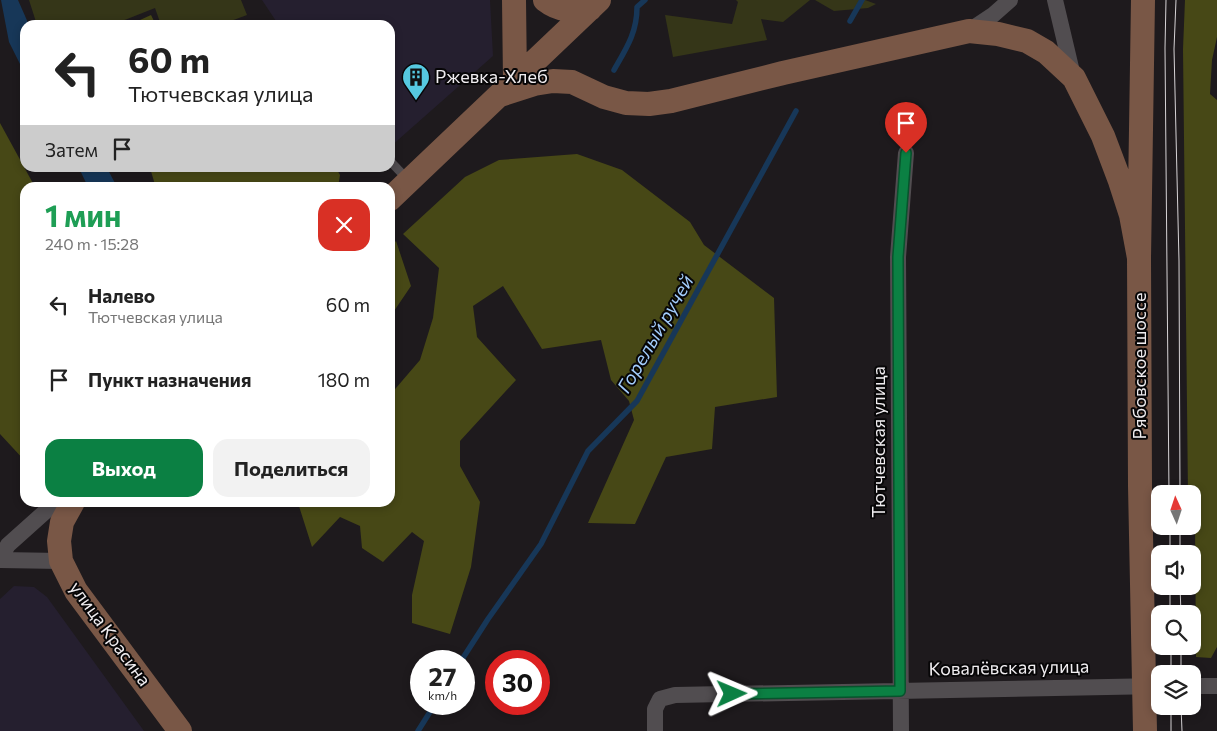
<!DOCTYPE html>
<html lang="ru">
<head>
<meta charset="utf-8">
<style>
  :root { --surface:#fff; --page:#f2f2f2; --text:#222; --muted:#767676; --accent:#0b8043 }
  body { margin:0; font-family:Commissioner,sans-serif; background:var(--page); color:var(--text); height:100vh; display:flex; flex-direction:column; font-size:19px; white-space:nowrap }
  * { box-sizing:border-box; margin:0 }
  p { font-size:16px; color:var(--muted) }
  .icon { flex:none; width:28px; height:28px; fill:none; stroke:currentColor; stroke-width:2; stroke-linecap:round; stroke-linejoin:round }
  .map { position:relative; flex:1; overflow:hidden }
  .details { position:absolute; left:20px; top:182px; width:375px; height:325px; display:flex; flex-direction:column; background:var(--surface); border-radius:15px; box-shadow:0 2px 8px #0003 }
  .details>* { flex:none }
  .banner { position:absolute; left:20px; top:20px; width:375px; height:152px; border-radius:15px; box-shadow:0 2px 8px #0003; background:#fff; color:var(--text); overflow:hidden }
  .needle { width:32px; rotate:357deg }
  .buttons { position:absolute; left:1151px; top:485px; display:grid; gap:10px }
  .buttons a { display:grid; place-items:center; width:50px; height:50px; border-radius:10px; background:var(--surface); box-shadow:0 2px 8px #0003; font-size:25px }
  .speed { position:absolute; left:410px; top:650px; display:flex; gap:10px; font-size:25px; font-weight:700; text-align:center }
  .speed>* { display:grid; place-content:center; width:65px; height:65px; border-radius:50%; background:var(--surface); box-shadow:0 2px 8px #0003; line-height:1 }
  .speed small { font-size:12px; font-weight:400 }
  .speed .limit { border:8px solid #d22; background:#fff; color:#111 }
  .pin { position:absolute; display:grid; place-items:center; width:42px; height:42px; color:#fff; margin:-51px -21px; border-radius:50% 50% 50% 0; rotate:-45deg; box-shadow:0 0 5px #0007 }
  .pin .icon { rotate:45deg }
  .me { position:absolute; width:55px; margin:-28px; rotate:89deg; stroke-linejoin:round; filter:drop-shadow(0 0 4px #0008) }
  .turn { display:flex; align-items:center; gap:18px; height:105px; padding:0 25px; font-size:22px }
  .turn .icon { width:65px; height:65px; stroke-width:2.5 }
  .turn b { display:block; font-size:35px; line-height:42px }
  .then { display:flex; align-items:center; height:48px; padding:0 25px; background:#0003; gap:10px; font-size:19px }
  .round { display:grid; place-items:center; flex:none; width:52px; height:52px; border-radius:15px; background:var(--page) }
  .headline { display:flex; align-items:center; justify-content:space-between; height:85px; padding:0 25px }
  h1 { font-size:30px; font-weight:700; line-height:38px; color:#1e9e55 }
  .primary-button { display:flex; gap:10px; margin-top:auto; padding:10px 25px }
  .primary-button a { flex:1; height:58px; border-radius:15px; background:var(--accent); color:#fff; font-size:20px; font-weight:700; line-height:58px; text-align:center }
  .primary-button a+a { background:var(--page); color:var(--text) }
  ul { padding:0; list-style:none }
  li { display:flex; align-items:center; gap:15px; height:75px; padding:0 25px }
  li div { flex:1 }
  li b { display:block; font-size:19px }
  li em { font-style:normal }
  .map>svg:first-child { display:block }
  .industrial { fill:#251f2f }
  .green { fill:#353618 }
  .forest { fill:#474816 }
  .water { fill:#173758 }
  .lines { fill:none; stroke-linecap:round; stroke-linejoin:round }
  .stream { stroke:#173758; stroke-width:5.5 }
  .lane { stroke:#514d50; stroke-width:9 }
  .street { stroke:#514d50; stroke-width:16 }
  .secondary { stroke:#795746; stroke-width:24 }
  .tram { stroke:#d6d3d6; stroke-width:1 }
  .route-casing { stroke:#07532c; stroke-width:12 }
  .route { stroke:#0b8043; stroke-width:9 }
  .labels { text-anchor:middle; stroke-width:4; stroke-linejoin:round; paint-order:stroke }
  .poi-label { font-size:18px; fill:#f0edf0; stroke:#070607; text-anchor:start }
  .street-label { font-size:18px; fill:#f0edf0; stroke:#070607 }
  .water-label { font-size:19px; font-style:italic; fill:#a2ccfb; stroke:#070607 }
</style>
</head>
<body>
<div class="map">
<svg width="1217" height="731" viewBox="0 0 1217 731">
  <rect width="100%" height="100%" fill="#1e1a1d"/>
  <!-- industrial -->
  <path class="industrial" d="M262,0H490L493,56L390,147V25H277L278,24Z
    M14,586L34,587L47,597L144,731H0V599Z"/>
  <!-- green -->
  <path class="green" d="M29,0H241L247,15L220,25H161L155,8L112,25H37Z
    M736,0H810L783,22L761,19L767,40L673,57L665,15L732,24L738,2Z
    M815,0H865L876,4L868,8L834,11Z"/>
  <!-- forest -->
  <path class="forest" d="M1185,0H1217V37L1212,60L1210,94L1217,100V647L1211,658L1196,657L1195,521L1193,519L1192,494H1188L1183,49Z
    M151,15L156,25H129Z
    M0,123L35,187L25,188V461L0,434Z
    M577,154L622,170L690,222L704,245L774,298L777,397L715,407L712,449L666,457L635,524L588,523L634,420L629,401L611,380L601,340L542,349L503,286L473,306L477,337L516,380L460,441V466L480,502L471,567L450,634L412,623V595L424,541L412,532L383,562L362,548L360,526L340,517L312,547L298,503L390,502V395L420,360L433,318L439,268L403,234L465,177L499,160Z
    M150,168H336L340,175L338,187L156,188Z
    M396,241L411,286L390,317V247Z"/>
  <!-- water -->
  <path class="water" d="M1,0H18L29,25H25V74L9,42Z
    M79,168H107L117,187H88Z"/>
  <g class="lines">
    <!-- stream -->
    <path class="stream" d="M850,21L862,0
      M614,70C626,49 637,33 637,7L645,0
      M461,661L488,619L541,544L588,451L637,401L796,111
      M418,731L435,704"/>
    <!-- lane -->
    <path class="lane" d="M390,161L409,181"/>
    <!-- street -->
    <path class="street" d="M1055,0L1073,76
      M969,31L993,15L1010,0
      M0,558L8,545L56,502
      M0,560L61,561
      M1192,686H1217
      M655,731V709L660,699L675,695L1160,686
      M901,731L898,257L906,153"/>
    <!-- secondary -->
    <path class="secondary" d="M514,0L515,80
      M545,0C559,11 573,11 590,9
      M1143,0L1139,258L1140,486L1145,731
      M500,95L534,84L553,81L572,82L604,97L626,103L649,104L671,101L783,73L969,31L998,34L1027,41L1046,52L1074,78L1103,136L1120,181L1131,215L1139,258
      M390,199L599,0
      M73,502L62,522L59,541L61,561L76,591L180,731"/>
    <!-- tram -->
    <path class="tram" d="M1166,0L1165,48L1169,494
      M1176,0L1174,49L1179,261L1180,494
      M1170,526V554
      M1180,526V554
      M1170,586V614
      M1180,586L1181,614
      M1171,646V674
      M1181,646V674
      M1171,706V731
      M1181,706L1182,731"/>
  </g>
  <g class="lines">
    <!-- route casing -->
    <g class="route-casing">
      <path id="route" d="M732,694L900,691L898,257L906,153"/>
    </g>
    <!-- route -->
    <use href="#route" class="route"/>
  </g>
  <!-- icons -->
  <defs>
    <g id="building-pin" transform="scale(1.4375)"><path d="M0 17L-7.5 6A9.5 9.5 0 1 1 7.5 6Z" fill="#56c9e0" stroke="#070607"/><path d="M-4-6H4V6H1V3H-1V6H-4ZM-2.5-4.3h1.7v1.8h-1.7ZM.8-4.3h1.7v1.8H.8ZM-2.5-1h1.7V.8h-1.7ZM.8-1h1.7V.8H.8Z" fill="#111"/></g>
  </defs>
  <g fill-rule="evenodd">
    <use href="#building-pin" x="416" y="77"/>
  </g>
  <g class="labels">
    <!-- poi labels -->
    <g class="poi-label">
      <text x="435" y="83">Ржевка-Хлеб</text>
    </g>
    <!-- street labels -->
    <g class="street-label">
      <text transform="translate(1140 366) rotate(-90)" y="6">Рябовское шоссе</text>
      <text transform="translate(879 442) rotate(-90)" y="6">Тютчевская улица</text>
      <text transform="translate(110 634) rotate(54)" y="6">улица Красина</text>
      <text transform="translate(1009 668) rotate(-1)" y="6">Ковалёвская улица</text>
    </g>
    <!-- water labels -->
    <g class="water-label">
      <text transform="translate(655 334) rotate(-60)" y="7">Горелый ручей</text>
    </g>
  </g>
</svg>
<div class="buttons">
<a><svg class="needle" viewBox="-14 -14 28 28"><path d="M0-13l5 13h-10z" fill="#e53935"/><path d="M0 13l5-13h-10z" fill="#767676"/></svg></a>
<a><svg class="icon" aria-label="sound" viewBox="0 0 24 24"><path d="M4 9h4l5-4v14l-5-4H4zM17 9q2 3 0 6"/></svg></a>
<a><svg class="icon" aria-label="search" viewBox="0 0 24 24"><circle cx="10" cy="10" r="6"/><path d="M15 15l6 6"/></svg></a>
<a><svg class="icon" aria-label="layers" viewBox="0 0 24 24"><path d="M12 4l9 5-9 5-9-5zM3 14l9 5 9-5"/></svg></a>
</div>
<div class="speed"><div>27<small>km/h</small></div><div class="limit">30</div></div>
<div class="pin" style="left:906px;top:153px;background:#d93025"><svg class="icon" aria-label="arrive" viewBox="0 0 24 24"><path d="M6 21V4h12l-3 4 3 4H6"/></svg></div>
<svg class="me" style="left:732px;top:694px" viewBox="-20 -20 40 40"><path d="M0-17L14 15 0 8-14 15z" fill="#0b8043" stroke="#fff" stroke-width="4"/></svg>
<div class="banner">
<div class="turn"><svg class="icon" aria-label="left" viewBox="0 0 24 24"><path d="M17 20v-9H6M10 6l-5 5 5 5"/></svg><div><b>60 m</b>Тютчевская улица</div></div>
<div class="then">Затем<svg class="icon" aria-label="arrive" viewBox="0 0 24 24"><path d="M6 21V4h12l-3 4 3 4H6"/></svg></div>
</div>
<section class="details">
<div class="headline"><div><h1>1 мин</h1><p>240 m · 15:28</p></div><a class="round" style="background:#d93025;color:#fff"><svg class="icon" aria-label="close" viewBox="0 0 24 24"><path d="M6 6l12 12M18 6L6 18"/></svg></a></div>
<ul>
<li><svg class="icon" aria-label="left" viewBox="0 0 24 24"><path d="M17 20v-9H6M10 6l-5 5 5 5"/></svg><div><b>Налево</b><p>Тютчевская улица</p></div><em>60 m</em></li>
<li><svg class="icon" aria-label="arrive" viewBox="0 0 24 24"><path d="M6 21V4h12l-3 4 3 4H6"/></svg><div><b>Пункт назначения</b></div><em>180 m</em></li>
</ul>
<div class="primary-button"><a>Выход</a><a>Поделиться</a></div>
</section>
</div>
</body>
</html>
